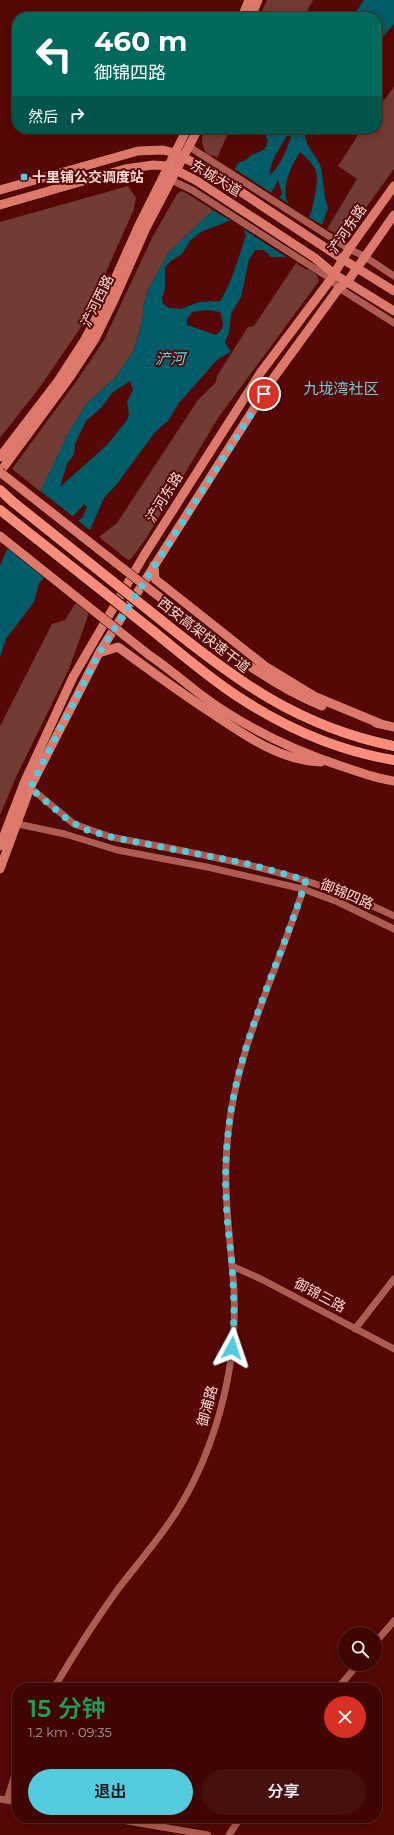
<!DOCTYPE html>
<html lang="zh">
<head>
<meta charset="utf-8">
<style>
  :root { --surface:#400604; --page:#470f0e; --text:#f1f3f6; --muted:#ae999a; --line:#592726; --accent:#54cadd }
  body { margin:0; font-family:Montserrat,"Noto Sans SC",sans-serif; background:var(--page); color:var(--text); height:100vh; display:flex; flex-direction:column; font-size:15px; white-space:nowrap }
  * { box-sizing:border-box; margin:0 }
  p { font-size:13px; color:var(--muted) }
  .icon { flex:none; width:22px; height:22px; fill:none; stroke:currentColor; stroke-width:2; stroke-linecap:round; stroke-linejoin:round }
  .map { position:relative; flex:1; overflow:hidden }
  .details { position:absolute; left:12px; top:1683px; width:370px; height:140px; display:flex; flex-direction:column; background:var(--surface); border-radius:16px; box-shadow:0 2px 10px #0003,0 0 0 1px var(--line) }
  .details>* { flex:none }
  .banner { position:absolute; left:12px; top:12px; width:370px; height:122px; border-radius:16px; box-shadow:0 2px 10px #0003,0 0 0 1px var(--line); background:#00695c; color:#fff; overflow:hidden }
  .buttons { position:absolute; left:338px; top:1627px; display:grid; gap:8px }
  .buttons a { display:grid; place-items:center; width:44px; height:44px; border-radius:50%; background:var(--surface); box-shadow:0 2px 10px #0003,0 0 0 1px var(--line); font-size:20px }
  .pin { position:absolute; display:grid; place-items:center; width:34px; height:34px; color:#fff; margin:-17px; border:2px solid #fff; border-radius:50%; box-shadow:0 1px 4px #0007 }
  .me { position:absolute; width:44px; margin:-22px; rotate:5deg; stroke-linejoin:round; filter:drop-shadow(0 0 3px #0008) }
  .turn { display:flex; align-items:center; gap:14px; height:84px; padding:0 16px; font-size:18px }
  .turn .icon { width:52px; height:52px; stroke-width:2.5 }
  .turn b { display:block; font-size:28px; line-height:34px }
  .then { display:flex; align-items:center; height:38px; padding:0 16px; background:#0003; gap:8px; font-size:15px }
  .round { display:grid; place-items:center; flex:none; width:42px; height:42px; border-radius:21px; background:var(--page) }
  .overview { display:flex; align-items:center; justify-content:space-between; height:68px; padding:0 16px }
  h1 { font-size:24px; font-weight:600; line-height:30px; color:#1e9e55 }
  .primary-button { display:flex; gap:8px; margin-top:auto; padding:8px 16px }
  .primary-button a { flex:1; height:46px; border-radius:24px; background:var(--accent); color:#111; font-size:16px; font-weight:600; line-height:46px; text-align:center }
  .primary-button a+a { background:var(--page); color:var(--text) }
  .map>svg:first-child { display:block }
  .green { fill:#723b33 }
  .water { fill:#005c68; fill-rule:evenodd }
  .pier { fill:#550805 }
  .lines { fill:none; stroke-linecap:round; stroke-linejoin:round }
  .minor-casing { stroke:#310000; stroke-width:8 }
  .major-casing { stroke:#310000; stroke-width:10 }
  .highway-casing { stroke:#310000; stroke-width:12 }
  .minor { stroke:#ae5c51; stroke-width:7 }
  .major { stroke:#dc796b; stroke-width:9 }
  .highway { stroke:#fa8c7c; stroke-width:10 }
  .major-bridge-casing { stroke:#310000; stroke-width:10; stroke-linecap:butt }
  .highway-bridge-casing { stroke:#310000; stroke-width:12; stroke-linecap:butt }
  .major-bridge { stroke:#dc796b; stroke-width:9 }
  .highway-bridge { stroke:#fa8c7c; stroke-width:10 }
  .route { stroke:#54cadd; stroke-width:7; stroke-dasharray:0 12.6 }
  .poi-dot { fill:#54cadd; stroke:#550805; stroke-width:1.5 }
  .labels { text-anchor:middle; stroke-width:4; stroke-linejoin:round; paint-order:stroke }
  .poi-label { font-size:14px; font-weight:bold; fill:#f9dcd7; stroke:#550805; text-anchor:start }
  .street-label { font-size:14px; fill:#f9dcd7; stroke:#550805 }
  .water-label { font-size:15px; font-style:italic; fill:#4cddf3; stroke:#550805 }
  .neighbourhood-label { font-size:15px; fill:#69d2e3; stroke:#550805 }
</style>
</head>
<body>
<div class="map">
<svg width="394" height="1835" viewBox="0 0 394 1835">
  <rect width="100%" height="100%" fill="#550805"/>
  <!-- green -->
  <path class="green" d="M267,0H313L304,17H259Z
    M394,87V169L349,231L345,234L339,235L327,229L357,179L338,166L362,129H377V109Z
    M205,129H230L217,158L213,155L211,157C201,150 200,139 205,129Z
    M128,186L136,198L134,209L83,324L40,387L0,438V222Z
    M181,191L186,193L213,210L168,253L148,290L144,304L142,322L134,350L115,378L86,404L67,436L41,492L12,469L78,379L104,340L153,236L177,194Z
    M296,263L307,270L309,269C314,272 318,275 319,281L218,418L147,537L131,559L128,560L99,537L117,523L198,400L216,382L217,376L248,327L254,326Z
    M77,601L90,610L69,669L17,775L0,815V726L52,624L65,620Z"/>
  <!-- water -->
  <path class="water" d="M364,0H394V24L377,44V17H352Z
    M274,129H305C304,149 316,152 321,168C324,182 323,194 328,208L322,225L286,257H271L264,250H255L249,260L241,297L231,314L229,333L225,342L231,352L218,359L179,403L168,421L156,431L117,484L104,498L90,530L39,583L34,602L6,639L0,657V566L8,547L34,504L67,436L86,404L115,378L134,350L142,322L144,304L148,290L168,253L213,210L231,184L235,169L238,163L246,160L250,156L265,149L268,141L266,137L267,132ZM288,135L291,137C286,151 281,165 270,175C270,161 280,147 288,135ZM300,152C320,169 319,176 314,199C312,208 312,213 307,220C301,215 291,209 288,203C281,187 291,166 300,152ZM278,180L282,194L276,201L270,195ZM239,220L246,235C239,256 232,283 220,301L199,302L181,309L169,308L163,304L162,298L165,289V267L171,261L182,254L190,241L201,232L229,221ZM207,310L220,312C223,321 226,328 216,335L187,325V319L192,312ZM130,381L133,390L127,402L129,414L127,420L108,444L60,487L67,464L74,454L75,444L86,421L102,407L112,393ZM84,504L87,507L82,518L65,530L63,528Z"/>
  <!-- pier -->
  <path class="pier" d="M233,168L273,194L276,198L277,196L295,208L306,218L307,216L324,226L305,249L294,257L288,258L240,227L237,222H233L211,209L222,198L229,183Z
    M39,490L75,518L69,525L76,519L92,532L79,549L47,578L6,546L11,534Z"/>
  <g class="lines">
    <!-- minor casing -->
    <g class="minor-casing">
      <path id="minor" d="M188,146L349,249L364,256L394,276
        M171,180L192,190L331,279L339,288L394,323
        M27,785L74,824L111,837C209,856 305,871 394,916
        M13,823L65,834L117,850L207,867L303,889L338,902L394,929
        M232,1266L261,1279L394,1349
        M355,1329L394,1279
        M375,1643L394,1621
        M54,1688C74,1654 95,1621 118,1589C135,1567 153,1546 169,1523C190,1493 205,1460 216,1425C232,1374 238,1318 232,1265C228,1221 223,1179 228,1135C236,1046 281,965 306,880
        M338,1688L358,1664
        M0,1799L17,1802
        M7,1800L17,1768
        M110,1818L208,1835
        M229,1835L240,1818"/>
    </g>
    <!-- major casing -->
    <g class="major-casing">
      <path id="major" d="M242,17L249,0
        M251,17L258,0
        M0,190L138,151L163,150L175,153L206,169L344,260L394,291
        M0,205L125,169L153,165L168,166L197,181L315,258L334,274L394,311
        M0,457L58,381L84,341L105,301L139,225L187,129
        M0,472L70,377L95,339L115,298L146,228L198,129
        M154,565L155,579L265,666L316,697L381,724
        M162,599C213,638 262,682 322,706
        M99,653L118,647C148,669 178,691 210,712C243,734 280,761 321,762
        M149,655C167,667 183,681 200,694C244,727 292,750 344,767C361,773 377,779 394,781
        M376,723L394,727
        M0,846L24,783L73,677L143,557L261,372L331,279L349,249L394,186
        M0,869L30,788L99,653L272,380L339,288L348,281L394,215"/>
    </g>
    <!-- highway casing -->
    <g class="highway-casing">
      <path id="highway" d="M0,490L13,502
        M161,620C235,680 299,727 394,746
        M153,631C179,652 209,678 237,696C284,727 338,751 394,760"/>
    </g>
    <!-- minor -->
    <use href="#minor" class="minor"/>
    <!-- major -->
    <use href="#major" class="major"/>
    <!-- highway -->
    <use href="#highway" class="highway"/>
    <!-- major-bridge casing -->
    <g class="major-bridge-casing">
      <path id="major-bridge" d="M0,472L162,599
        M0,536L149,655"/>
    </g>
    <!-- highway-bridge casing -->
    <g class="highway-bridge-casing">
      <path id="highway-bridge" d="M13,502L161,620
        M0,510L153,631"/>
    </g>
    <!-- major-bridge -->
    <use href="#major-bridge" class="major-bridge"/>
    <!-- highway-bridge -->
    <use href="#highway-bridge" class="highway-bridge"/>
  </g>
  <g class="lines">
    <!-- route -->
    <path class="route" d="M232,1348C235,1321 234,1294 232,1267C231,1250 228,1233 227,1216C225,1189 225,1161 228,1134C236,1046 280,964 306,880L249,864L111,837L84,829L67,819L30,788L99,653L264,394"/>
  </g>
  <!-- markers -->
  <rect class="poi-dot" x="20" y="173" width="8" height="8" rx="2"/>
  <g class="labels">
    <!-- poi labels -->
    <g class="poi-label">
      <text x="32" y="182">十里铺公交调度站</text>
    </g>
    <!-- street labels -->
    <g class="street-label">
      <text transform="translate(216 178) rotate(31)" y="5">东城大道</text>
      <text transform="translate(347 229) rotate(-56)" y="5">浐河东路</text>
      <text transform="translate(97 301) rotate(-64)" y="5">浐河西路</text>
      <text transform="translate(164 497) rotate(-58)" y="5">浐河东路</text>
      <text transform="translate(204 635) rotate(38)" y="5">西安高架快速干道</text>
      <text transform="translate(347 894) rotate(23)" y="5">御锦四路</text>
      <text transform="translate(320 1295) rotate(28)" y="5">御锦三路</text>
      <text transform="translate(207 1406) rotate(-75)" y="5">御浦路</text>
    </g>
    <!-- water labels -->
    <g class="water-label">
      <text x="170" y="364">浐河</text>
    </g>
    <!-- neighbourhood labels -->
    <g class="neighbourhood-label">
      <text x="341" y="394">九垅湾社区</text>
    </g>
  </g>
</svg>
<div class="buttons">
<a><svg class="icon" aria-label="search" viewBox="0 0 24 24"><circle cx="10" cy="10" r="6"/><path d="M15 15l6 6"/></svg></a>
</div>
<div class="pin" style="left:264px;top:394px;background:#d93025"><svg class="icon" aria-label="arrive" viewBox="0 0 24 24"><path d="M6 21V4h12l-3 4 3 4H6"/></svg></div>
<svg class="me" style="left:232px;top:1348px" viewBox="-20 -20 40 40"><path d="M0-17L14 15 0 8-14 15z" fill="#54cadd" stroke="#fff" stroke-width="4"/></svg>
<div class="banner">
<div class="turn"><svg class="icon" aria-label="left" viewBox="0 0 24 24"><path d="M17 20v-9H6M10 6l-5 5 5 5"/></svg><div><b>460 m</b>御锦四路</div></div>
<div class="then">然后<svg class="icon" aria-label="right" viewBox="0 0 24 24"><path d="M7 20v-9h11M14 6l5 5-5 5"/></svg></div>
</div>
<section class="details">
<div class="overview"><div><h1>15 分钟</h1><p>1.2 km · 09:35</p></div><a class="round" style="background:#d93025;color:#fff"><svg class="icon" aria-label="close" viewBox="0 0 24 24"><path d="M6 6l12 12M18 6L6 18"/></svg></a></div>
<div class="primary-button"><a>退出</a><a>分享</a></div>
</section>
</div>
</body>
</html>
